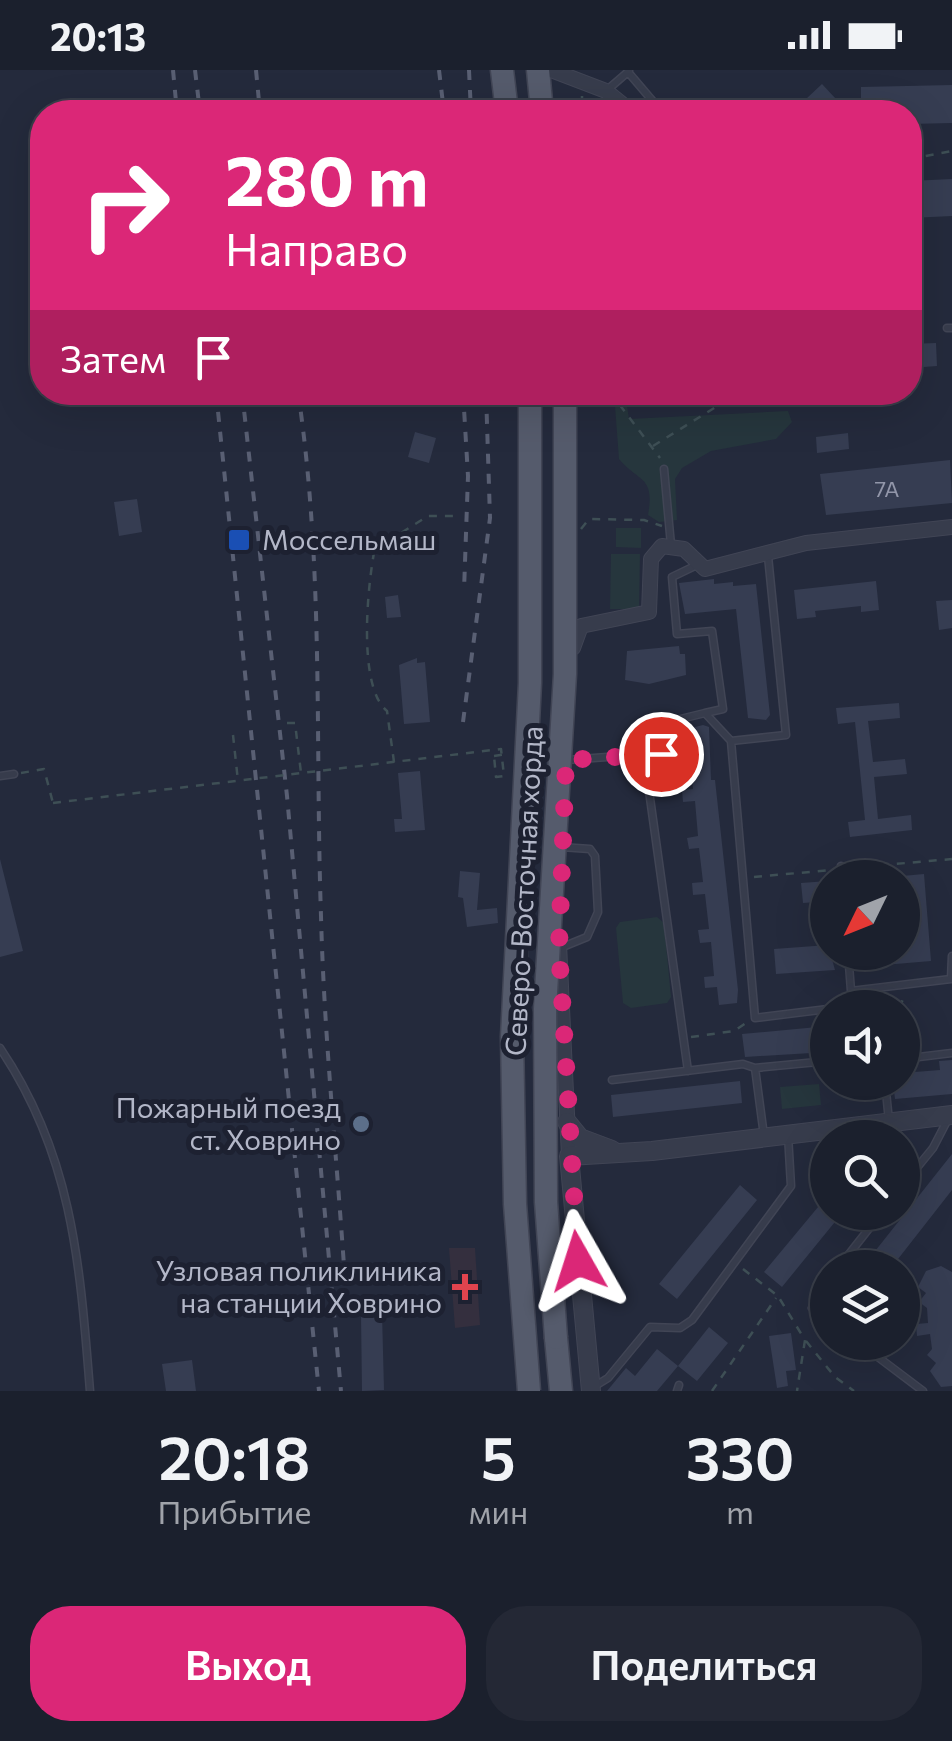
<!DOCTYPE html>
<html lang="ru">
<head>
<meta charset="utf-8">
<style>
  :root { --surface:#1b202d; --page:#242835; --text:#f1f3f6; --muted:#a0a3aa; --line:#393e49; --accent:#db2777 }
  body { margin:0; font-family:Commissioner,sans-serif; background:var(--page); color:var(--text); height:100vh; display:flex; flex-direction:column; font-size:38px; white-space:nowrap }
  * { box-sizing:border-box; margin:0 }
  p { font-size:32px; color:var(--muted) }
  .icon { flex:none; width:55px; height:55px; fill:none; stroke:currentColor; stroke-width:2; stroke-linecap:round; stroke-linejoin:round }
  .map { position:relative; height:1321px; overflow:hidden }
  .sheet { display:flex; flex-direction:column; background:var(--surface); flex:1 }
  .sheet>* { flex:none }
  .top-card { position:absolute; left:30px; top:30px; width:892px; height:305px; border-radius:40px; box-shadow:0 10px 40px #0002,0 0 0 2px var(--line); background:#db2777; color:#fff; overflow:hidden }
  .needle { width:65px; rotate:227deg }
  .tools { position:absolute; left:810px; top:790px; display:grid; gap:20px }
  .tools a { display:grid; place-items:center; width:110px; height:110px; border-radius:50%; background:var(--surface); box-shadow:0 10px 40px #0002,0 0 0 2px var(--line); font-size:50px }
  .pin { position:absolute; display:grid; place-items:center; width:85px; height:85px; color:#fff; margin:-42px; border:5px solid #fff; border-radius:50%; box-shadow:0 2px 10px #0007 }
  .me { position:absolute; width:110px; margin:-55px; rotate:354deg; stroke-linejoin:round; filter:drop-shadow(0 0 8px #0008) }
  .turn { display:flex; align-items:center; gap:35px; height:210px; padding:0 30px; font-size:45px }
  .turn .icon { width:130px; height:130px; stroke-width:2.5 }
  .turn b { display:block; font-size:70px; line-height:85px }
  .then { display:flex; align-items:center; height:95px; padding:0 30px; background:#0003; gap:20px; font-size:38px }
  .eta { display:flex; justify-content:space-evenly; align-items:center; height:170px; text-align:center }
  .eta b { font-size:60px; font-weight:600; line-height:70px }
  .cta { display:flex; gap:20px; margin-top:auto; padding:20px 30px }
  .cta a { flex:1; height:115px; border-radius:40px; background:var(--accent); color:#fff; font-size:40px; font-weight:600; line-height:115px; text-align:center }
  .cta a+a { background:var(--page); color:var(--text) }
  .status { display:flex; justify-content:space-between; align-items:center; height:70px; padding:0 50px; background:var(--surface); direction:ltr }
  .status svg { height:28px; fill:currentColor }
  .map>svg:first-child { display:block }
  .medical { fill:#342f3e }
  .green { fill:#26363d }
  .building { fill:#363d52 }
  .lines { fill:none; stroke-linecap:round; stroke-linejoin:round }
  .service-casing { stroke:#414555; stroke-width:9 }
  .minor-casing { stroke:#414555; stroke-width:16 }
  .tertiary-casing { stroke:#414555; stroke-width:20 }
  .primary-casing { stroke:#414555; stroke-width:25 }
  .path { stroke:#3e4f55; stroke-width:2.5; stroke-dasharray:8 8; stroke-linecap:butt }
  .service { stroke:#373c4c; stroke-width:6 }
  .minor { stroke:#373c4c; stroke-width:14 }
  .tertiary { stroke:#373c4c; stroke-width:18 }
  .primary { stroke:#555b6c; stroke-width:22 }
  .rail { stroke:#595f73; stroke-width:4; stroke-dasharray:10 10; stroke-linecap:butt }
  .primary-bridge-casing { stroke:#414555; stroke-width:25; stroke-linecap:butt }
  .path-bridge { stroke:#3e4f55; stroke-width:2.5; stroke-dasharray:8 8; stroke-linecap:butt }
  .primary-bridge { stroke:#555b6c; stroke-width:22 }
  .route { stroke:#db2777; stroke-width:18; stroke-dasharray:0 32.4 }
  .transit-dot { fill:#1a4fb4; stroke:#1d2131; stroke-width:4 }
  .service-dot { fill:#5c6f8a; stroke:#1d2131; stroke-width:4 }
  .health-dot { fill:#e0444e; stroke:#1d2131; stroke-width:4 }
  .labels { text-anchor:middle; stroke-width:10; stroke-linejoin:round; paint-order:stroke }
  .number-label { font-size:22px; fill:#9296a9 }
  .poi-label { font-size:28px; fill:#b3b7c8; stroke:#1d2131; text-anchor:end }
  .street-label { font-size:28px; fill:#b3b7c8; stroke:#1d2131 }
</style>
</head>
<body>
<div class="status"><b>20:13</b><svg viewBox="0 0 49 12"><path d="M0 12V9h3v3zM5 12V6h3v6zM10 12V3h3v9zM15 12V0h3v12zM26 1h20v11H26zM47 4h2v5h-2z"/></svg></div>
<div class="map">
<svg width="952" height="1321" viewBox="0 0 952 1321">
  <rect width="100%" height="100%" fill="#242a3c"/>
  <!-- medical -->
  <path class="medical" d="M449,1178H475L480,1255L455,1258Z"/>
  <!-- green -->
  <path class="green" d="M614,323H625L629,349L788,341L792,352L776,369L711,381L682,398L675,409L677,450L659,452L648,445C655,405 639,413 619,389Z
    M616,458H641V478L616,477Z
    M611,484H640L639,539H610Z
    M657,847L664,853L671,927L667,933L631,938L623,933L616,858L620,852Z
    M819,1014L821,1035L782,1039L780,1017Z"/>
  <!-- building -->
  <path class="building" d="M822,14L836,29L822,42H792Z
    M952,15V53L910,54V42H861V17Z
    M952,109V146L910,148V111Z
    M936,273L937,296L910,298V274Z
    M415,362L436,368L429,393L408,387Z
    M848,363L849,379L817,383L816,367Z
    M950,390L952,433L826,445L820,404Z
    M137,429L142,462L119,466L114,432Z
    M714,509V514L733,512V516L756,514L770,645L766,650L748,648L736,539L685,544L679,513Z
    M876,511L879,540L861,542V536L815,541L816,547L797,549L794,520Z
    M398,525L401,547L387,548L385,527Z
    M952,530V558L939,560L936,531Z
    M679,576L680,584H685L686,605L649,614L625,610L627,581Z
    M417,588V593L425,592L430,652L404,654L399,595Z
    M899,633L900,648L868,651L873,692L905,689L907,704L874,707L878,749L911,745L912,760L850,767L848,752L865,750L855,652L838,654L836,638Z
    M703,655L709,657L711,710H715L738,920L737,933L719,935L717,917L705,918L704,907L714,906L711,872L700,873L698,860L709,859L705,824L693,825L692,813L703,812L699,778L689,779L687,768L698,766L695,731L683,732L682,720L693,719L690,689L679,690L678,678L689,677L687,659Z
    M420,701L425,760L395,762L394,749H402L398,703Z
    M0,789L23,881L0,887Z
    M460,801L480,803L477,840L497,838L498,853L467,857L463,828L458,827Z
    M924,804L931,891L872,896L870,882H902V869L907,868L902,806Z
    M828,811V831L803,833L801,813Z
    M828,875L835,900L776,904L774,879Z
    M892,927L893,938H859V931Z
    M828,956V982L745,987L742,964Z
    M952,990V1024L895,1029L893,1012H902V1003L940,1000L939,991Z
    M740,1011L742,1033L613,1047L611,1025Z
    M952,1084V1120L891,1198H877L868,1190Z
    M740,1115L757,1130L677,1229L659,1214Z
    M828,1125V1142H843L782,1217L764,1202Z
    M941,1196L952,1202V1316L941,1317L930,1301L936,1293L927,1285L932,1279L930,1264L917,1266L916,1254L928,1253L927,1238L919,1232L926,1223L918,1217L926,1201Z
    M382,1243L384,1320L362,1321L361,1245Z
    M709,1257L728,1273L697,1311L678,1296Z
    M791,1263L796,1300L786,1301L788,1316L777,1318L769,1266Z
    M657,1279L678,1296L657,1321H607L626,1298L635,1306Z
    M192,1290L196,1321H166L162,1294Z"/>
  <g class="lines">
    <!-- service casing -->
    <g class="service-casing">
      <path id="service" d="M628,2L662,42
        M606,21L629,1
        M947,258H952
        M664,399L671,475
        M697,495L672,507L677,564L712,561L723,639L705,643
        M731,671L786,665L768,486
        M644,685L688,1001
        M567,690L661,683L668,652L705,643L731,671L755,948L828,939
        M0,706L14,704
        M841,796L842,808
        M560,878L587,867L598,842L595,786L590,779L561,777
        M848,882L851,921
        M841,938L852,936L851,921L951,909L952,886
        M0,978C73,1086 80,1196 90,1321
        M902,989L952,983
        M755,998L764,1066
        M612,1010L743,994L755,998L828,991
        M885,1012L889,1051
        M902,1116L933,1078L947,1051
        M838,1198L882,1142
        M828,1210L812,1238L828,1250
        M858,1272L923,1321
        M595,1316L608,1308L650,1257L680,1258L692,1250L791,1116L788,1065
        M677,1321L679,1315"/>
    </g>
    <!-- minor casing -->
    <g class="minor-casing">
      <path id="minor" d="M551,0L606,21L632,42
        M573,578L581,556L649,542L651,489L662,476L684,479L705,499L806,473L952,457
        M559,874L569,1086"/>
    </g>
    <!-- tertiary casing -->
    <g class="tertiary-casing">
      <path id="tertiary" d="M567,1052L580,1068L612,1080
        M591,1321L569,1086L652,1081L952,1045"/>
    </g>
    <!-- primary casing -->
    <g class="primary-casing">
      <path id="primary" d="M502,0L507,42
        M538,0L542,42
        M556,1268L561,1321"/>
    </g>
    <!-- path -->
    <path class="path" d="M582,26V42
      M910,89L952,81
      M610,322L660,388
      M653,376L740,322
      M581,459L589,449L644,450L662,456
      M287,653H295L301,703
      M233,665L238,711
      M494,686L507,684
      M394,692L387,641C356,616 368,505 377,468H393L428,446H453
      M21,703L44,699L53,733
      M849,798L952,789
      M754,807L831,800
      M900,938L904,925
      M691,967L734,961L749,951
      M743,1199L778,1226L805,1270L797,1321
      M806,1271L835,1307L854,1321
      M712,1321L776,1228"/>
    <!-- service -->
    <use href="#service" class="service"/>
    <!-- minor -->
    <use href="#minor" class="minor"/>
    <!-- tertiary -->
    <use href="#tertiary" class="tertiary"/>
    <!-- primary -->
    <use href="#primary" class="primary"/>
    <!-- rail -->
    <path class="rail" d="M173,0L177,42
      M195,0L200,42
      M256,0L260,42
      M439,0L444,42
      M469,0L471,42
      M216,322L319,1321
      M242,322L287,726L341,1321
      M298,322C324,497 315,671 321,846C324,963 336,1079 344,1196
      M463,322L468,406L464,521
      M463,652L490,448L486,322"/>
    <!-- primary-bridge casing -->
    <g class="primary-bridge-casing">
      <path id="primary-bridge" d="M556,1268L546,1132L545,939L565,604V322
        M529,1321L515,1134L512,967L530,613V322"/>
    </g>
    <!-- path-bridge -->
    <path class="path-bridge" d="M53,733L501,679L504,706L496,707L494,686"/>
    <!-- primary-bridge -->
    <use href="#primary-bridge" class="primary-bridge"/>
  </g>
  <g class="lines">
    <!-- route -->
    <path class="route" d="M578,1191L559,878L566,690L661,684"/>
  </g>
  <!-- markers -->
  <rect class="transit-dot" x="227" y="458" width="24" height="24" rx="5"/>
  <circle class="service-dot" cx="361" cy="1054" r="10"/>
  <path class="health-dot" d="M460 1202h10v10h10v10h-10v10h-10v-10h-10v-10h10z"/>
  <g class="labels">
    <!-- number labels -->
    <g class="number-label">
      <text x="887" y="427">7А</text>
    </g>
    <!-- poi labels -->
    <g class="poi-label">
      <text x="262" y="480" text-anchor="start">Моссельмаш</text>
      <text x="341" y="1048">Пожарный поезд<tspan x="341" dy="32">ст. Ховрино</tspan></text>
      <text x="442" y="1211">Узловая поликлиника<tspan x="442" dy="32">на станции Ховрино</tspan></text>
    </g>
    <!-- street labels -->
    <g class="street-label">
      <text transform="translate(524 821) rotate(-87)" y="10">Северо-Восточная хорда</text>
    </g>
  </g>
</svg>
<div class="tools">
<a><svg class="needle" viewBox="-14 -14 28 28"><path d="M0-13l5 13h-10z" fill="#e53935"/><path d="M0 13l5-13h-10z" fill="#a0a3aa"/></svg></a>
<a><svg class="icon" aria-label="sound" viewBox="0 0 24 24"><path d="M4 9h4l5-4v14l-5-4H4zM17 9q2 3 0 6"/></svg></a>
<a><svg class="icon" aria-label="search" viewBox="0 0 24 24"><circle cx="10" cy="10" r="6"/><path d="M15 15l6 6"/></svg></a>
<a><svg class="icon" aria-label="layers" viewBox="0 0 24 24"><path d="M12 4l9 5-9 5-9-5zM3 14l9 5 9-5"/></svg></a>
</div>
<div class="pin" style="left:661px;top:684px;background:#d93025"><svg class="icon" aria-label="arrive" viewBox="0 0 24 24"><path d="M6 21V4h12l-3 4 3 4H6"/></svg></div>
<svg class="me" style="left:578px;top:1191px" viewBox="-20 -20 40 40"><path d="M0-17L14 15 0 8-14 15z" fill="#db2777" stroke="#fff" stroke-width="4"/></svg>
<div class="top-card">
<div class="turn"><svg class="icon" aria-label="right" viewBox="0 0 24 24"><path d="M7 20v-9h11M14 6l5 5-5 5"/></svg><div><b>280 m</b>Направо</div></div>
<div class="then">Затем<svg class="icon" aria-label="arrive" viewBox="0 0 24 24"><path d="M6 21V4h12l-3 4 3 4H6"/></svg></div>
</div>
</div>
<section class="sheet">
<div class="eta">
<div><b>20:18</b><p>Прибытие</p></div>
<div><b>5</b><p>мин</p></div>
<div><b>330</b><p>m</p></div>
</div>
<div class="cta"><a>Выход</a><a>Поделиться</a></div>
</section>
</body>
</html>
